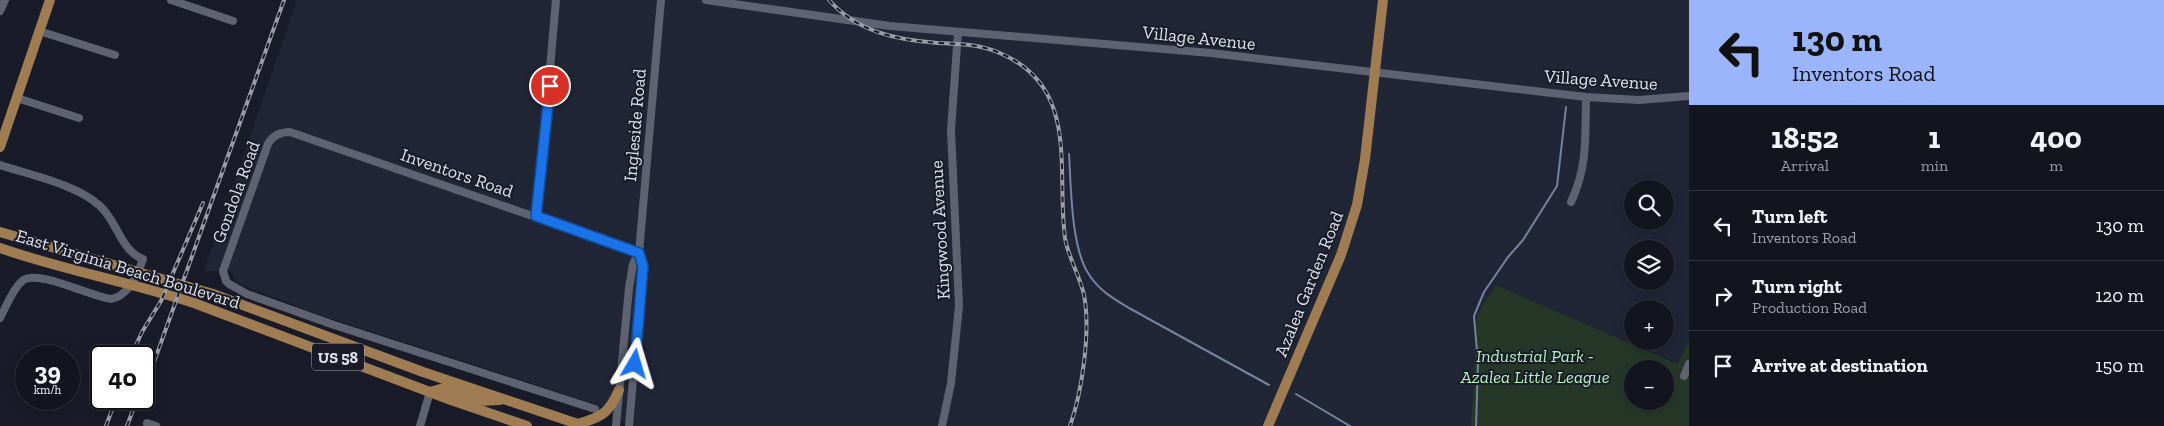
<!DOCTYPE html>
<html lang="en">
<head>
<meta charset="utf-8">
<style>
  :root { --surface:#13151e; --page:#1c1e27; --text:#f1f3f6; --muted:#9d9fa4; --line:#32343c }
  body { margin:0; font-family:"Zilla Slab",serif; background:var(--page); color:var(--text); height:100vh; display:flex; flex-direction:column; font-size:19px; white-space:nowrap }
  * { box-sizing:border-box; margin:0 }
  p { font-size:16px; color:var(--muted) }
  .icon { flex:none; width:28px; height:28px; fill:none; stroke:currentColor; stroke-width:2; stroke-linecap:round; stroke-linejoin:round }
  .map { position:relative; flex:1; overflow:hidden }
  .details { display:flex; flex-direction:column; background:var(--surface); width:475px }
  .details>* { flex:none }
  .top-card { background:#9bb5fd; color:#111; overflow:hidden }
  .buttons { position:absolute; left:1624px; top:180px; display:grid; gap:10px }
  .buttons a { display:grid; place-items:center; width:50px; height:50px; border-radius:50%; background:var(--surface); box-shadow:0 2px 12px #0003,0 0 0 1px var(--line); font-size:25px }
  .speed { position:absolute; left:15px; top:345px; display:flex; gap:10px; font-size:25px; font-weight:700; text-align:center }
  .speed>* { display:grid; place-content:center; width:65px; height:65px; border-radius:50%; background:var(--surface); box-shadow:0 2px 12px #0003,0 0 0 1px var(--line); line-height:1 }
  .speed small { font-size:12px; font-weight:400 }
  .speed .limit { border:2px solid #111; border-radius:8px; background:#fff; color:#111 }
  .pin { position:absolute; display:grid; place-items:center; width:42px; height:42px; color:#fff; margin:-21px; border:2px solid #fff; border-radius:50%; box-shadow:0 1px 5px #0007 }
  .me { position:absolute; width:55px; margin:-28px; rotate:7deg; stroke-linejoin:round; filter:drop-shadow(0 0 4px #0008) }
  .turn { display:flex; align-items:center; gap:18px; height:105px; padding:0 20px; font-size:22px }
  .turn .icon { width:65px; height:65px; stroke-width:2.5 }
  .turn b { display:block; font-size:35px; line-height:42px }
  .eta { display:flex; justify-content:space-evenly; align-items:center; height:85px; text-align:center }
  .eta b { font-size:30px; font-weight:700; line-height:35px }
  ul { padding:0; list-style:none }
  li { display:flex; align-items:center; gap:15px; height:70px; padding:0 20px; border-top:1px solid var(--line) }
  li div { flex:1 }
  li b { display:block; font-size:19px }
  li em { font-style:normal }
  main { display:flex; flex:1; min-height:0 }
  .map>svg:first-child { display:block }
  .built { fill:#212637; fill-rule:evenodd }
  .green { fill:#253828; fill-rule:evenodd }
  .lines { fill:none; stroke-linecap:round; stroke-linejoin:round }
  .stream { stroke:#74839e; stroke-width:2 }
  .minor { stroke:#5f6371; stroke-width:8 }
  .major { stroke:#9f7c51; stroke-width:10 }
  .rail-casing { stroke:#9a9da6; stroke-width:4 }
  .rail { stroke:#191c28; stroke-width:2; stroke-dasharray:5.5; stroke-linecap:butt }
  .route-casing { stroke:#114b97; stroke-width:12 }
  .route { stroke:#1a73e8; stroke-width:9 }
  .labels { text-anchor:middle; stroke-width:4; stroke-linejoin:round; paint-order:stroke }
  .shield { fill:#191c28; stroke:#a3a6af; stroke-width:1 }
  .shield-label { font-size:16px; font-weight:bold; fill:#dee1e9 }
  .street-label { font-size:18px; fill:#dee1e9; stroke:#191c28 }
  .park-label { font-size:18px; font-style:italic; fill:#b4f0bc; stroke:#191c28 }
</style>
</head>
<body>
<main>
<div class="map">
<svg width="1689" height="426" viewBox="0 0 1689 426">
  <rect width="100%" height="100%" fill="#191c28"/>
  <!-- built -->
  <path class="built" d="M297,0H1689V341L1679,364L1496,285L1477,314L1471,426H628L602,406L314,313L237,283L231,271H204ZM1632,189H1665V221H1632ZM1632,249H1665V281H1632ZM1632,309H1665V341H1632Z"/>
  <!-- green -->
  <path class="green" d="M1496,285L1678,364L1689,341V426H1471L1477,314ZM1632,369H1665V401H1632Z"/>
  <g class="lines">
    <!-- stream -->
    <path class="stream" d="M1069,154C1071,186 1071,251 1090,276C1100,291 1114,299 1129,308L1269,385
      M1296,394L1350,426
      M1476,426L1478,363L1474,316L1484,292L1508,257L1523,240L1557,186L1566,107"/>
    <!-- minor -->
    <path class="minor" d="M171,0L233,21
      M706,0L890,26L1211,53L1586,97L1639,100L1689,96
      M0,11L5,0
      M39,31L115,55
      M17,98L79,118
      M0,165C30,175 76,184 100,206C117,221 121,251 143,259C138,274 129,296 111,299C91,297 37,268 22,281C12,290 6,307 0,318
      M1571,202C1588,166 1585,136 1586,97
      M537,216L556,0
      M1684,376L1689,364
      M595,409L334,325L247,294L229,284L226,281L223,271L268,144C273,135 280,132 290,132L639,253
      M147,423L156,426
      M420,426L430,392
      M616,426L629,288L633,264L639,253
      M629,426L643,266L639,253L661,0
      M942,426L951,383L959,306L951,130L958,32"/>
    <!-- major -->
    <path class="major" d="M0,147L50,0
      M0,232L213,294L423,372L584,426
      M0,248C63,270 130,282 194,303L451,400L527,426
      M430,392L444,388L479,401L500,400
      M578,424C602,417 609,413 619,390
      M1268,426L1341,255L1357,205L1365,159L1383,0"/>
    <!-- rail casing -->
    <g class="rail-casing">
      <path id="rail" d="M829,0C857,32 897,40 938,43C960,44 981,44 1002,54C1080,89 1056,169 1065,238C1068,257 1080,276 1084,295C1091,331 1082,392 1070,426
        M131,356L142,332L161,301L203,203
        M144,390L284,0
        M106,426L116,399
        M127,426L137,399"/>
    </g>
    <!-- rail -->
    <use href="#rail" class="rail"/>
  </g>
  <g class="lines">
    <!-- route casing -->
    <g class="route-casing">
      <path id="route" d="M550,86L536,216L639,253L643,266L635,364"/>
    </g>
    <!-- route -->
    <use href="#route" class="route"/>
  </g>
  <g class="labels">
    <!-- shield labels -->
    <rect class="shield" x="312" y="343.5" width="52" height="27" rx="4"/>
    <g class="shield-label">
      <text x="338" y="363">US 58</text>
    </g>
    <!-- street labels -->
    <g class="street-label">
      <text transform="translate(1199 38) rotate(6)" y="6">Village Avenue</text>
      <text transform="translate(1601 80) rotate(4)" y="6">Village Avenue</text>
      <text transform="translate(635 125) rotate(-85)" y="6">Ingleside Road</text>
      <text transform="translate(457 173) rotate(19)" y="6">Inventors Road</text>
      <text transform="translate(236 192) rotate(-70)" y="6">Gondola Road</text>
      <text transform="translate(940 230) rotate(-93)" y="6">Kingwood Avenue</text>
      <text transform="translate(128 269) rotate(17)" y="6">East Virginia Beach Boulevard</text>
      <text transform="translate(1309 284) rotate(-68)" y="6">Azalea Garden Road</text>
    </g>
    <!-- park labels -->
    <g class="park-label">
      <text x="1535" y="362">Industrial Park -<tspan x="1535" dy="21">Azalea Little League</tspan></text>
    </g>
  </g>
</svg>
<div class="buttons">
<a><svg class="icon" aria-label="search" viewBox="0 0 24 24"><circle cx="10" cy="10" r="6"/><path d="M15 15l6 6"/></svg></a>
<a><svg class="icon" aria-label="layers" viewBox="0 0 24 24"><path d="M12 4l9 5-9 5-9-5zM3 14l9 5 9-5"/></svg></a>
<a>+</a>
<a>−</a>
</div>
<div class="speed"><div>39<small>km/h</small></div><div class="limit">40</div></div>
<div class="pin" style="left:550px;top:86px;background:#d93025"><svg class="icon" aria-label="arrive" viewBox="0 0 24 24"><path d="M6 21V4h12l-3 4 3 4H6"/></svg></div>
<svg class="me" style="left:635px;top:364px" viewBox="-20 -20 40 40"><path d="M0-17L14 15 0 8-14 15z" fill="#1a73e8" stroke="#fff" stroke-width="4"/></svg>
</div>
<section class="details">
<div class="top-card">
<div class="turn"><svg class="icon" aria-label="left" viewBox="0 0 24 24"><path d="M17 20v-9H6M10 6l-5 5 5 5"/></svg><div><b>130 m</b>Inventors Road</div></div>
</div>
<div class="eta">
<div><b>18:52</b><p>Arrival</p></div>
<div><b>1</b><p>min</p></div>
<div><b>400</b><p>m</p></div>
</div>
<ul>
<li><svg class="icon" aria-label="left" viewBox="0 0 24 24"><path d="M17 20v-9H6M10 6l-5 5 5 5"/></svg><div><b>Turn left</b><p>Inventors Road</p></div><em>130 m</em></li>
<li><svg class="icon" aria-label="right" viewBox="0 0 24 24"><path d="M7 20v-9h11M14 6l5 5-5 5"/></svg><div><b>Turn right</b><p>Production Road</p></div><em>120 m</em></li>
<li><svg class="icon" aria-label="arrive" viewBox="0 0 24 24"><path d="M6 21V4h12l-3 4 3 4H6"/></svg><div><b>Arrive at destination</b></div><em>150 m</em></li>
</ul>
</section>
</main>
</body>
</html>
